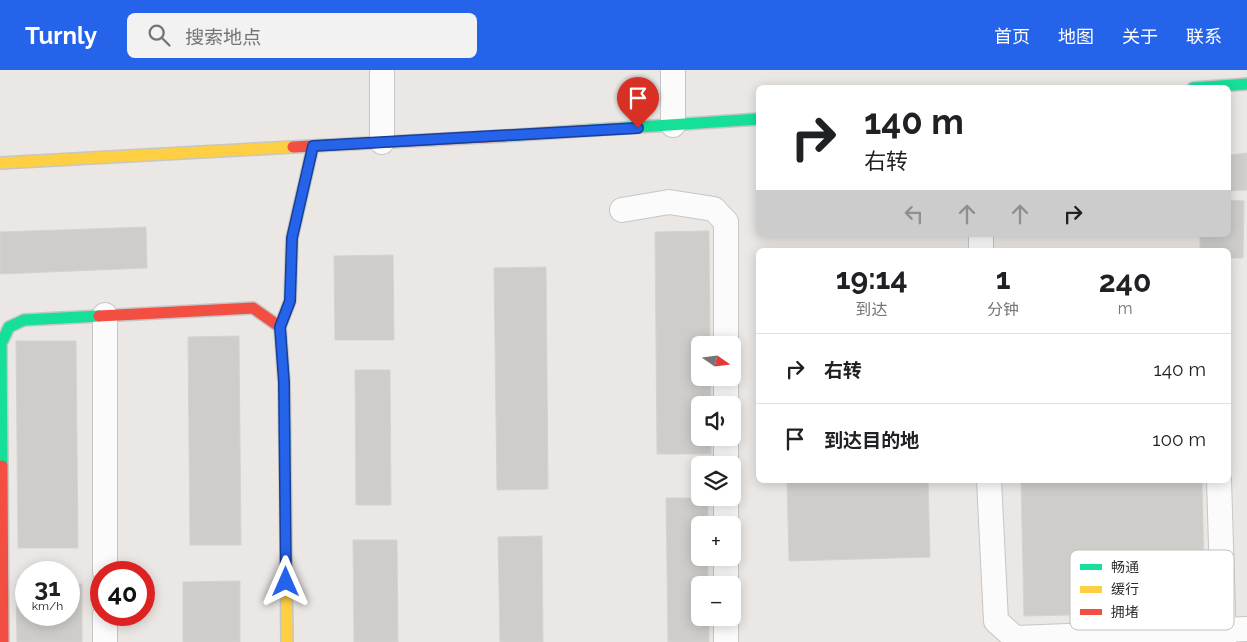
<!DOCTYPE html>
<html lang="zh">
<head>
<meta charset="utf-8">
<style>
  :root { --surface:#fff; --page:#f2f2f2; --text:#202124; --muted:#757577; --line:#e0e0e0; --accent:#2563eb }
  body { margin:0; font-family:Raleway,"Noto Sans SC",sans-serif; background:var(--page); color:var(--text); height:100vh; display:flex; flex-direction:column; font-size:19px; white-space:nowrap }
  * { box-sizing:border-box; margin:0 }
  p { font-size:16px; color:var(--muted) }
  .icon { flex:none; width:28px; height:28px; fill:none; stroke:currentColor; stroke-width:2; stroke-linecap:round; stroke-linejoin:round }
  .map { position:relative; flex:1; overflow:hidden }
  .details { position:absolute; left:756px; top:178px; width:475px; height:235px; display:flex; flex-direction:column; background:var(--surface); border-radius:8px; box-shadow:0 2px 12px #0003 }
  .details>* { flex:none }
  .top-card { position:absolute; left:756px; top:15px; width:475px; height:152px; border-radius:8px; box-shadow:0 2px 12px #0003; background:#fff; color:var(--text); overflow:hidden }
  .needle { width:32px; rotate:104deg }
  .fabs { position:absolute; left:691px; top:266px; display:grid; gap:10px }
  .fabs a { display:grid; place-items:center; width:50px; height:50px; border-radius:8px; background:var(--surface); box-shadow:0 2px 12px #0003; font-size:25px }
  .speed { position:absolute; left:15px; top:491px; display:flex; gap:10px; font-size:25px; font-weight:700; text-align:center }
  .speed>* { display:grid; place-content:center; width:65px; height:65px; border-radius:50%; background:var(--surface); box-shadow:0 2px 12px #0003; line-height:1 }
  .speed small { font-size:12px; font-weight:400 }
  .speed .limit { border:8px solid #d22; background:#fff; color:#111 }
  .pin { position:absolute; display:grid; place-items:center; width:42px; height:42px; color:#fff; margin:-51px -21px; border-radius:50% 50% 50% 0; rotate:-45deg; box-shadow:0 0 5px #0007 }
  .pin .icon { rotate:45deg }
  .me { position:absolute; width:55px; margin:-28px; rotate:0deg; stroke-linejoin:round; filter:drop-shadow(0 0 4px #0008) }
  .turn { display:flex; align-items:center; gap:18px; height:105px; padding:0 25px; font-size:22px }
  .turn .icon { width:65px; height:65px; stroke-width:2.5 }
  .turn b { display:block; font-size:35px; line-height:42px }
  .lanes { display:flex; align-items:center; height:48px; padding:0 25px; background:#0003; justify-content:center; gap:25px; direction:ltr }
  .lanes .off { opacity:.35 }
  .eta { display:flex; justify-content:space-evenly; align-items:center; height:85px; text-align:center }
  .eta b { font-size:30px; font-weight:700; line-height:35px }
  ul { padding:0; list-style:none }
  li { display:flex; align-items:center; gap:15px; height:70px; padding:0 25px; border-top:1px solid var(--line) }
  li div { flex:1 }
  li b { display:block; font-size:19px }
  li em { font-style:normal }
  header { display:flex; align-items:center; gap:30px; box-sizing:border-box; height:70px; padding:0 25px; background:var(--accent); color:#fff }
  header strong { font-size:24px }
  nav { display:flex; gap:28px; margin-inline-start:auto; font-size:18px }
  .search { width:350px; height:45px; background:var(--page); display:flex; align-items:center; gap:12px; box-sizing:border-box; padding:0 18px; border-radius:8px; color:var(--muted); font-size:19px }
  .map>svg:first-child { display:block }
  .building { fill:#cfcdca; stroke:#d5d3d0 }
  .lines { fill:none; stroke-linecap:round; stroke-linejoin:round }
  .street-casing { stroke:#c6c6c6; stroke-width:26 }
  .fast-casing { stroke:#c6c6c6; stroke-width:14 }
  .slow-casing { stroke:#c6c6c6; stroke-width:14 }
  .jam-casing { stroke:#c6c6c6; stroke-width:14 }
  .street { stroke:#fcfbfb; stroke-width:24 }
  .fast { stroke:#16e098; stroke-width:11 }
  .slow { stroke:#ffcf43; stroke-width:11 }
  .jam { stroke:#f24e42; stroke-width:11 }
  .route-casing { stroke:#184099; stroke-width:12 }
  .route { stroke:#2563eb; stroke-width:9 }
  .key { fill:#fff; stroke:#c0c0c0; stroke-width:1 }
  .key-label { font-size:14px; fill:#2d2d2d }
</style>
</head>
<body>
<header>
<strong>Turnly</strong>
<div class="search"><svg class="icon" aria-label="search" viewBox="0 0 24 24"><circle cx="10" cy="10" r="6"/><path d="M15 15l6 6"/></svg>搜索地点</div>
<nav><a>首页</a><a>地图</a><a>关于</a><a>联系</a></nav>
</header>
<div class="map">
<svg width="1247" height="572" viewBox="0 0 1247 572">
  <rect width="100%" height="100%" fill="#eae7e4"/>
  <!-- building -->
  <path class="building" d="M1247,83V120L1229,121V85Z
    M1229,130L1244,131L1243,188H1229V180H1200V165H1229Z
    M146,157L147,198L0,204V162Z
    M709,161L710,275H700V308H710L711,335H700V368H711V384H657L655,162Z
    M393,185L394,270H335L334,186Z
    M546,197L548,419L497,420L494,198Z
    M239,266L241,475H190L188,267Z
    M16,271H76L78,478H18Z
    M355,300H390L391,435H356Z
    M787,410H928L930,487L789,491Z
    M1021,410H1202L1205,542L1024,546Z
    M666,428H708V455H700V488H708V515H700V548H709V572H668Z
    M542,466L543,572H500L498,467Z
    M353,470H397L398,572H354Z
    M240,511V572H183V512Z
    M16,514H26V545H69V514H82V572H17Z"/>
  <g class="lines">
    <!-- street casing -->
    <g class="street-casing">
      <path id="street" d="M673,55V0
        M382,72V0
        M622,140L669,132L714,139L726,152V275
        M981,165V180
        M726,335V308
        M726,395V368
        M989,410L996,551L1015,568L1247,559
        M1219,410L1224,572
        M726,455V428
        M105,502V245
        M726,515V488
        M105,572V545
        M726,572V548"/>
    </g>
    <!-- fast casing -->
    <g class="fast-casing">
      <path id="fast" d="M1193,18L1247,14
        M504,66L759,49
        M285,382L284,312L280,257L290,231L292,168L313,76
        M2,396L1,274L9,257L24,250L99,246"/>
    </g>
    <!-- slow casing -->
    <g class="slow-casing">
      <path id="slow" d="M0,93L293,77
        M285,382L287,572"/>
    </g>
    <!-- jam casing -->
    <g class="jam-casing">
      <path id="jam" d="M293,77L504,66
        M99,246L253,238L280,257
        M2,396L3,572"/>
    </g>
    <!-- street -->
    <use href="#street" class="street"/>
    <!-- fast -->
    <use href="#fast" class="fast"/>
    <!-- slow -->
    <use href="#slow" class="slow"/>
    <!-- jam -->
    <use href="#jam" class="jam"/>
  </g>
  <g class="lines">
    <!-- route casing -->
    <g class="route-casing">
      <path id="route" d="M286,512L284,312L280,257L290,231L292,168L313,76L638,58"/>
    </g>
    <!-- route -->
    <use href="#route" class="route"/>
  </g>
  <!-- legend -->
  <rect x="1070" y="480" width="164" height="80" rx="8" class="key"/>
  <rect x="1080" y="494" width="22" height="6" fill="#16e098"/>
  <rect x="1080" y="516" width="22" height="7" fill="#ffcf43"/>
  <rect x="1080" y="539" width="22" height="6" fill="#f24e42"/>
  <g class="key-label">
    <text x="1111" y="502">畅通</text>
    <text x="1111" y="524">缓行</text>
    <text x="1111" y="547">拥堵</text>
  </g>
</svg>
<div class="fabs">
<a><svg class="needle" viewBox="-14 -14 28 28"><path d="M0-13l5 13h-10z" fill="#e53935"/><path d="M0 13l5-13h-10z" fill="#757577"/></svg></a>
<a><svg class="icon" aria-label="sound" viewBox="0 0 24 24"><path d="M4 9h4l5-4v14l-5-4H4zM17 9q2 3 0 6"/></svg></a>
<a><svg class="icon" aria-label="layers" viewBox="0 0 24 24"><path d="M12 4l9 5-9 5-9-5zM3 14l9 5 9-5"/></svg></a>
<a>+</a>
<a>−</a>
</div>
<div class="speed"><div>31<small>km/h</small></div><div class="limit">40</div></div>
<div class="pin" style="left:638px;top:58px;background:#d93025"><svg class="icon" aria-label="arrive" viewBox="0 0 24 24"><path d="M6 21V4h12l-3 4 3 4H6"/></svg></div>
<svg class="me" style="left:286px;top:512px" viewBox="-20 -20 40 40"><path d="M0-17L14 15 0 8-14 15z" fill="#2563eb" stroke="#fff" stroke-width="4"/></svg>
<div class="top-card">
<div class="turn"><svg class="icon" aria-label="right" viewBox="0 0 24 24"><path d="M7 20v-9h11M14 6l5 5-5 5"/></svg><div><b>140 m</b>右转</div></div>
<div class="lanes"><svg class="icon off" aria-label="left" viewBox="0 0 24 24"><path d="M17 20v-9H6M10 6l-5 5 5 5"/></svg><svg class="icon off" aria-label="ahead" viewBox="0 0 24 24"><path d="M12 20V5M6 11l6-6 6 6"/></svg><svg class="icon off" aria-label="ahead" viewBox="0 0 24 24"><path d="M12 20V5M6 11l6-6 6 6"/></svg><svg class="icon" aria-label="right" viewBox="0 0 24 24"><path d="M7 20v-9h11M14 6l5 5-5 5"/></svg></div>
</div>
<section class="details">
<div class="eta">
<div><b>19:14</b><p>到达</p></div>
<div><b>1</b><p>分钟</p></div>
<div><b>240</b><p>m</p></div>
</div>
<ul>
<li><svg class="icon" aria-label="right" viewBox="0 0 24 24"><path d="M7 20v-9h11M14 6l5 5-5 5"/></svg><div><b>右转</b></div><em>140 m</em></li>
<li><svg class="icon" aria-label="arrive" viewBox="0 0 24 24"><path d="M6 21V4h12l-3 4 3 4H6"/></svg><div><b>到达目的地</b></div><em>100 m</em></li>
</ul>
</section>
</div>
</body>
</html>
